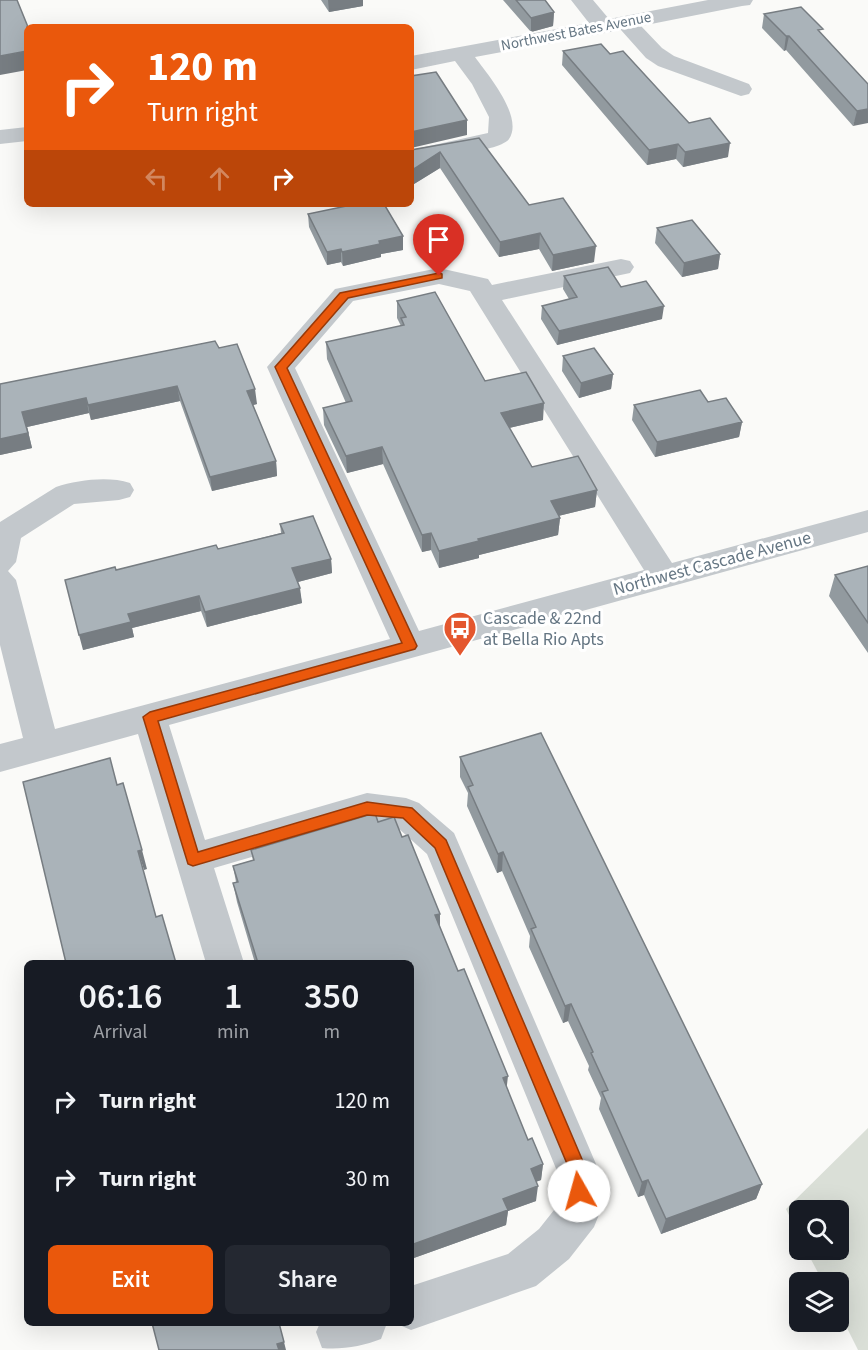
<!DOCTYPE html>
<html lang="en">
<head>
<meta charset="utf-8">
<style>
  :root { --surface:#171b24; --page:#242831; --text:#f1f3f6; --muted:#9ea1a6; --accent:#ea580c }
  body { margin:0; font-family:"Source Sans 3",sans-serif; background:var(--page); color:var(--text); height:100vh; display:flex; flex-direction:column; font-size:22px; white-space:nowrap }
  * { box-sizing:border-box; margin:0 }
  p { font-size:20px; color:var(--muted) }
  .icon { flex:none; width:33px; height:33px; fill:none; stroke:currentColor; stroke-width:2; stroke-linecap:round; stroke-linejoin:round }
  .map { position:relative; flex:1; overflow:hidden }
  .details { position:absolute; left:24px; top:960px; width:390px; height:366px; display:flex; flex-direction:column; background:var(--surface); border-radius:9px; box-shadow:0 6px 24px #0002 }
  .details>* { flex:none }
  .guide { position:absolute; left:24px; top:24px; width:390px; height:183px; border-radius:9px; box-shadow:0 6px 24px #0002; background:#ea580c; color:#fff; overflow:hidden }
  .controls { position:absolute; left:789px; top:1200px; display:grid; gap:12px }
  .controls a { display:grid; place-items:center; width:60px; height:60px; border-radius:9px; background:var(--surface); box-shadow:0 6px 24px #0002; font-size:30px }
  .pin { position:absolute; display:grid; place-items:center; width:51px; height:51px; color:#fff; margin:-62px -26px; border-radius:50% 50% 50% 0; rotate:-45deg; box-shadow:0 0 6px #0007 }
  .pin .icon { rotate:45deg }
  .me { position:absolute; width:66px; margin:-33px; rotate:353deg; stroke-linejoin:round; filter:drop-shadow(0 0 4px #0008) }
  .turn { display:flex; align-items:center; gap:21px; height:126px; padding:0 24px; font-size:27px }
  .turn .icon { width:78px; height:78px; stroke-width:2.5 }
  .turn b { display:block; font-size:42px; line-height:51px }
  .lanes { display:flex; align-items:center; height:57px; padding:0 24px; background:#0003; justify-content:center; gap:30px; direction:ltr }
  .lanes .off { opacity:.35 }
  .eta { display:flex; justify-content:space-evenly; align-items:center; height:102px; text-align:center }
  .eta b { font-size:36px; font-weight:600; line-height:42px }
  .cta { display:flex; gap:12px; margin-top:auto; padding:12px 24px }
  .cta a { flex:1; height:69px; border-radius:9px; background:var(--accent); color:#fff; font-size:24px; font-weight:600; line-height:69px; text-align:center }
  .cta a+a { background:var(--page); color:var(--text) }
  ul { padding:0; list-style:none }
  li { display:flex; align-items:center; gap:18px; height:78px; padding:0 24px }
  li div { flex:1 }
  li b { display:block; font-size:22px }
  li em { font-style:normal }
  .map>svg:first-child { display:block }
  .green { fill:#dadfd7 }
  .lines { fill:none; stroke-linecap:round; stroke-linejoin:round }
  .minor { fill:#c3c8cc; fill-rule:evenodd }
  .wall { fill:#929a9f }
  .shaded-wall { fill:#777d82 }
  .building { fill:#aab3b9; stroke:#777d82; stroke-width:1.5 }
  .route { fill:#ea580c; stroke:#983908; stroke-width:1.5 }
  .labels { text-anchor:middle; stroke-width:6; stroke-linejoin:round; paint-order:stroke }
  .far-street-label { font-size:15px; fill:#657683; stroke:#fff }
  .street-label { font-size:18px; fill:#657683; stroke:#fff }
  .poi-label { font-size:18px; fill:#657683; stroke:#fff; text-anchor:start }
</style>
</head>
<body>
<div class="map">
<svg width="868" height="1350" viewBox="0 0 868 1350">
  <rect width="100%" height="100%" fill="#fafaf8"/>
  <!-- green -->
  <path class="green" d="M868,1128V1350H858L839,1312L838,1282H823L806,1250H838V1210H800L799,1236L786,1209Z"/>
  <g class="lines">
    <!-- minor -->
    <path class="minor" d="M571,0H593L609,19L708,0H753L750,5L742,6L641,26L662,48L674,56L749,84L752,89L749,94L741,96L658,66L646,58L621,30L475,57C488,75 524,117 509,139C503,150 427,161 411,164V150L488,133L489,117L472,84L455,61L411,70V56L589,23Z
      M27,127V141L0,144V130Z
      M621,259L630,261L634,267L630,273L502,300L672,563L868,510V532L169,725L205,840L367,793L406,798L419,803L454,833L599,1171L600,1212L594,1227L569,1259L536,1286L411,1330L395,1323H411V1286L508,1254L539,1229L558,1205L557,1171L427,854L397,827L367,823L214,868L244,963H206L138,734L0,772V744L23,738L0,645V522L56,487C78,480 108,476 130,483L134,490L130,497L119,500L74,504L21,538L16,562L8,571L16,580L55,729L390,639L267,367L335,289L439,268L488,279L492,285ZM439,284L470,291L644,570L419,631L295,368L353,301Z
      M320,1323H387L381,1339C363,1346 342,1350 322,1348L316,1332Z"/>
  </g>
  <!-- wall -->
  <path class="wall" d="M321,0H363V6L329,12Z
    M503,0H545L554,12L553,26L531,32Z
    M764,14L822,35L868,84L853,126L786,50L784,51L762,28Z
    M563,51L610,54L728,157L683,167L676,159L647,165L562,65Z
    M479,138L529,205L594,262L552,271L539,249L499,257L440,168L414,184L411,179V150Z
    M308,214L403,236V250L381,254V257L343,266L341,262L327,265L309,227Z
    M657,228L720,254L718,269L682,277L655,243Z
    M564,276L621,287L662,319L557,345L541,319L542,306L569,299L563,289Z
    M397,301L485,381L543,420L509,428L532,467L597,490L595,507L558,516L560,518L558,535L479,555V558L439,568L431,550L422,552L383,464L347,473L324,425L323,408L346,403L327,359L326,342L401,326L397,318Z
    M219,348L257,404L253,405L276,461L277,476L212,491L180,401L91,420L89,413L27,427L32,448L0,455V384Z
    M563,356L613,374L611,389L579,398L562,371Z
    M708,402L742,422L739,437L655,457L632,420L634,405Z
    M280,524L331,559L332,573L298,582L302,603L207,627L201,611L132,628L134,637L83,650L116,570L218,549L281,533Z
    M868,566V653L829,596L835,575Z
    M460,757L762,1184L756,1199L661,1234L644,1195L638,1197L599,1109L601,1098L588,1070L589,1066L568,1021L563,1023L529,947L530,936L502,871L497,873L467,806L468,793L460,777Z
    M378,822L402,837L440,914V928L528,1140L543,1164L541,1180L536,1182V1201L508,1211L506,1225L411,1259V963H255L237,902L233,883L236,882L233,866L253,860L251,850Z"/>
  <!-- shaded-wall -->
  <path class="shaded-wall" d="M328,0H363V6L329,12Z
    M554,12L553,26L531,32V18Z
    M786,36H789L786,50L784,51Z
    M27,51V70L0,75V56Z
    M868,109V123L853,126L857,111Z
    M467,120V135L411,148V132Z
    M730,143L728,157L683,167L685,152Z
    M678,144L676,159L647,165L649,150Z
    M440,152V168L414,184V169Z
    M540,233L539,249L499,257L500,242Z
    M403,236V250L381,254V257L343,266L342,252L379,241Z
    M596,246L594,262L552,271L553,255Z
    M341,249V262L327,265V252Z
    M720,254L718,269L682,277L684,263Z
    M664,306L662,319L557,345L559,331Z
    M613,374L611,389L579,398L581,383Z
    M177,386L180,401L91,420L88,405Z
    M255,389L257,404L249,406L247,391Z
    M86,398L89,413L27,427L32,448L0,455V439L22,412Z
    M544,403L543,420L500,430L501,413Z
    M742,422L739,437L655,457L657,442Z
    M382,447L383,464L347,473L346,456Z
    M276,461L277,476L212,491L210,477Z
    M597,490L595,507L550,518L551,501Z
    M560,518L558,535L479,555V558L439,568V551L478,539Z
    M431,533V550L422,552V535Z
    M331,559L332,573L294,583L292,568Z
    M300,588L302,603L207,627L205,612Z
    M199,596L201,611L132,628L134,637L83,650L79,635L128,614Z
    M142,850L147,869L144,870L138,851Z
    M503,852L502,871L497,873L498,854Z
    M440,914V932L435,915Z
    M571,1004L568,1021L563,1023L565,1006Z
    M508,1076L506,1093L503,1078Z
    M543,1164L541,1180L529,1184L531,1169Z
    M648,1180L644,1195L638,1197L642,1182Z
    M762,1184L756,1199L661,1234L666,1219Z
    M538,1186L536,1201L508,1211L506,1225L411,1259V1245L503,1199Z
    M284,1342L286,1350H278L277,1344Z"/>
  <!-- building -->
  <path class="building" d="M0,0H17L28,27H27V51L0,56Z
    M516,0H545L554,12L531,18Z
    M801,7L823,29L818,30L868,84V109L857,111L789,36H786L764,14Z
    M601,44L610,54L623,51L689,123L710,118L730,143L685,152L678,144L649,150L563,51Z
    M436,72L467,120L411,132V76Z
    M479,138L529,205L563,198L596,246L553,255L540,233L500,242L440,152L414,169L411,164V150Z
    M356,204H384L403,236L379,241L380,244L342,252L341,249L327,252L308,214Z
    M692,220L720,254L684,263L657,228Z
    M608,267L621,287L646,281L664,306L559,331L542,306L577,297L564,276Z
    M435,292L485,381L526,372L544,403L501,413L532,467L578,456L597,490L551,501L560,518L478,539L479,541L439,551L431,533L422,535L382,447L346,456L323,408L352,401L326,342L404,325L401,318L406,317L397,301Z
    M215,341L219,348L237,344L255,389L247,391L276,461L210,477L177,386L88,405L86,398L22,412L28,433L0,439V384Z
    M594,348L613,374L581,383L563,356Z
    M700,390L708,402L726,398L742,422L657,442L634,405Z
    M313,516L331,559L292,568L300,588L205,612L199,596L128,614L131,622L79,635L65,580L115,567L116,570L216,545L218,549L284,533L280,524Z
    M868,566V623L835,575Z
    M541,733L762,1184L666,1219L648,1180L642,1182L602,1092L608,1090L591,1053L593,1052L571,1004L565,1006L531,929L536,927L503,852L498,854L468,787L473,785L460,757Z
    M110,758L117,785L123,783L142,850L138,851L156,917L162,915L176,963H66L23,782Z
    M375,813L378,822L394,817L402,837L408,835L440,914L435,915L458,971L464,969L508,1076L503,1078L528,1140L532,1138L543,1164L531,1169L538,1186L503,1199L508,1210L411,1245V963H258L233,883L238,882L233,866L254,860L251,850Z
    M152,1323H279L284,1342L277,1344L279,1350H159Z"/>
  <!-- route -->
  <path class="route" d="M439,273L442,274V278L348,298L287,368L417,646L415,649L158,721L198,852L367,802L412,808L446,840L587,1171V1191L585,1197L579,1200L572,1197L570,1191V1171L435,848L403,818L367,815L193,866L188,864L143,717L150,712L402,643L275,367L340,293Z"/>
  <!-- icons -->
  <defs>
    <g id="bus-pin" transform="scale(1.725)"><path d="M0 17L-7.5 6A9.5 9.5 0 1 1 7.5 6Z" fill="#e4572e" stroke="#fff"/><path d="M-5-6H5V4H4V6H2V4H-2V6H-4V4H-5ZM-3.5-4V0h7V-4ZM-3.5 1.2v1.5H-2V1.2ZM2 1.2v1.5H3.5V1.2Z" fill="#fff"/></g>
  </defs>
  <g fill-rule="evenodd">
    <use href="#bus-pin" x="460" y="628"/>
  </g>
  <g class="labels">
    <!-- far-street labels -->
    <g class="far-street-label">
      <text transform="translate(576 31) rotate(-11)" y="5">Northwest Bates Avenue</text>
    </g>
    <!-- street labels -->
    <g class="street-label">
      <text transform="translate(712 563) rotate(-15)" y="6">Northwest Cascade Avenue</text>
    </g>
    <!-- poi labels -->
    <g class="poi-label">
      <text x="483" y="624">Cascade &amp; 22nd<tspan x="483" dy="21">at Bella Rio Apts</tspan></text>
    </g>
  </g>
</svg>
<div class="controls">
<a><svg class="icon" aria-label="search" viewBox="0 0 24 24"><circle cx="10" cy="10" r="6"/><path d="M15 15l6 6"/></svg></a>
<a><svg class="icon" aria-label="layers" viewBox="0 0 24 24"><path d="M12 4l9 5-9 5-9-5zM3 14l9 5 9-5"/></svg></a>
</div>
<div class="pin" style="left:439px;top:276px;background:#d93025"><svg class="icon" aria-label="arrive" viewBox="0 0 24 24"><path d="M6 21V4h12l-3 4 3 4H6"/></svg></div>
<svg class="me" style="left:579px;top:1191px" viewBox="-20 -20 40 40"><circle r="19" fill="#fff"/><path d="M0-13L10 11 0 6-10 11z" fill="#ea580c"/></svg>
<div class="guide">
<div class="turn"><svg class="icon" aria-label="right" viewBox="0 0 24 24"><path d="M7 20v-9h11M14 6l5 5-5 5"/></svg><div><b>120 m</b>Turn right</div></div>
<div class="lanes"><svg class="icon off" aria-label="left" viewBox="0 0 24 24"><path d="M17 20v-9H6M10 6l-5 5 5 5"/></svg><svg class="icon off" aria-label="ahead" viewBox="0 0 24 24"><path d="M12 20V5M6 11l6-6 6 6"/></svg><svg class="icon" aria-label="right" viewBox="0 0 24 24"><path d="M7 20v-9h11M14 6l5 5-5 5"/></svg></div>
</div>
<section class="details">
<div class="eta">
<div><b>06:16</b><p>Arrival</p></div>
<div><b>1</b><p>min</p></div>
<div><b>350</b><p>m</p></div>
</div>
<ul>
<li><svg class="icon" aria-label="right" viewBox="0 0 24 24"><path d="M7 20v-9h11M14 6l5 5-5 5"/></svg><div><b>Turn right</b></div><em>120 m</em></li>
<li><svg class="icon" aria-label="right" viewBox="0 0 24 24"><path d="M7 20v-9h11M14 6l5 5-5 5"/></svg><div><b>Turn right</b></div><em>30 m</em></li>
</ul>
<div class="cta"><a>Exit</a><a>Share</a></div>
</section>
</div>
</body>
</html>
